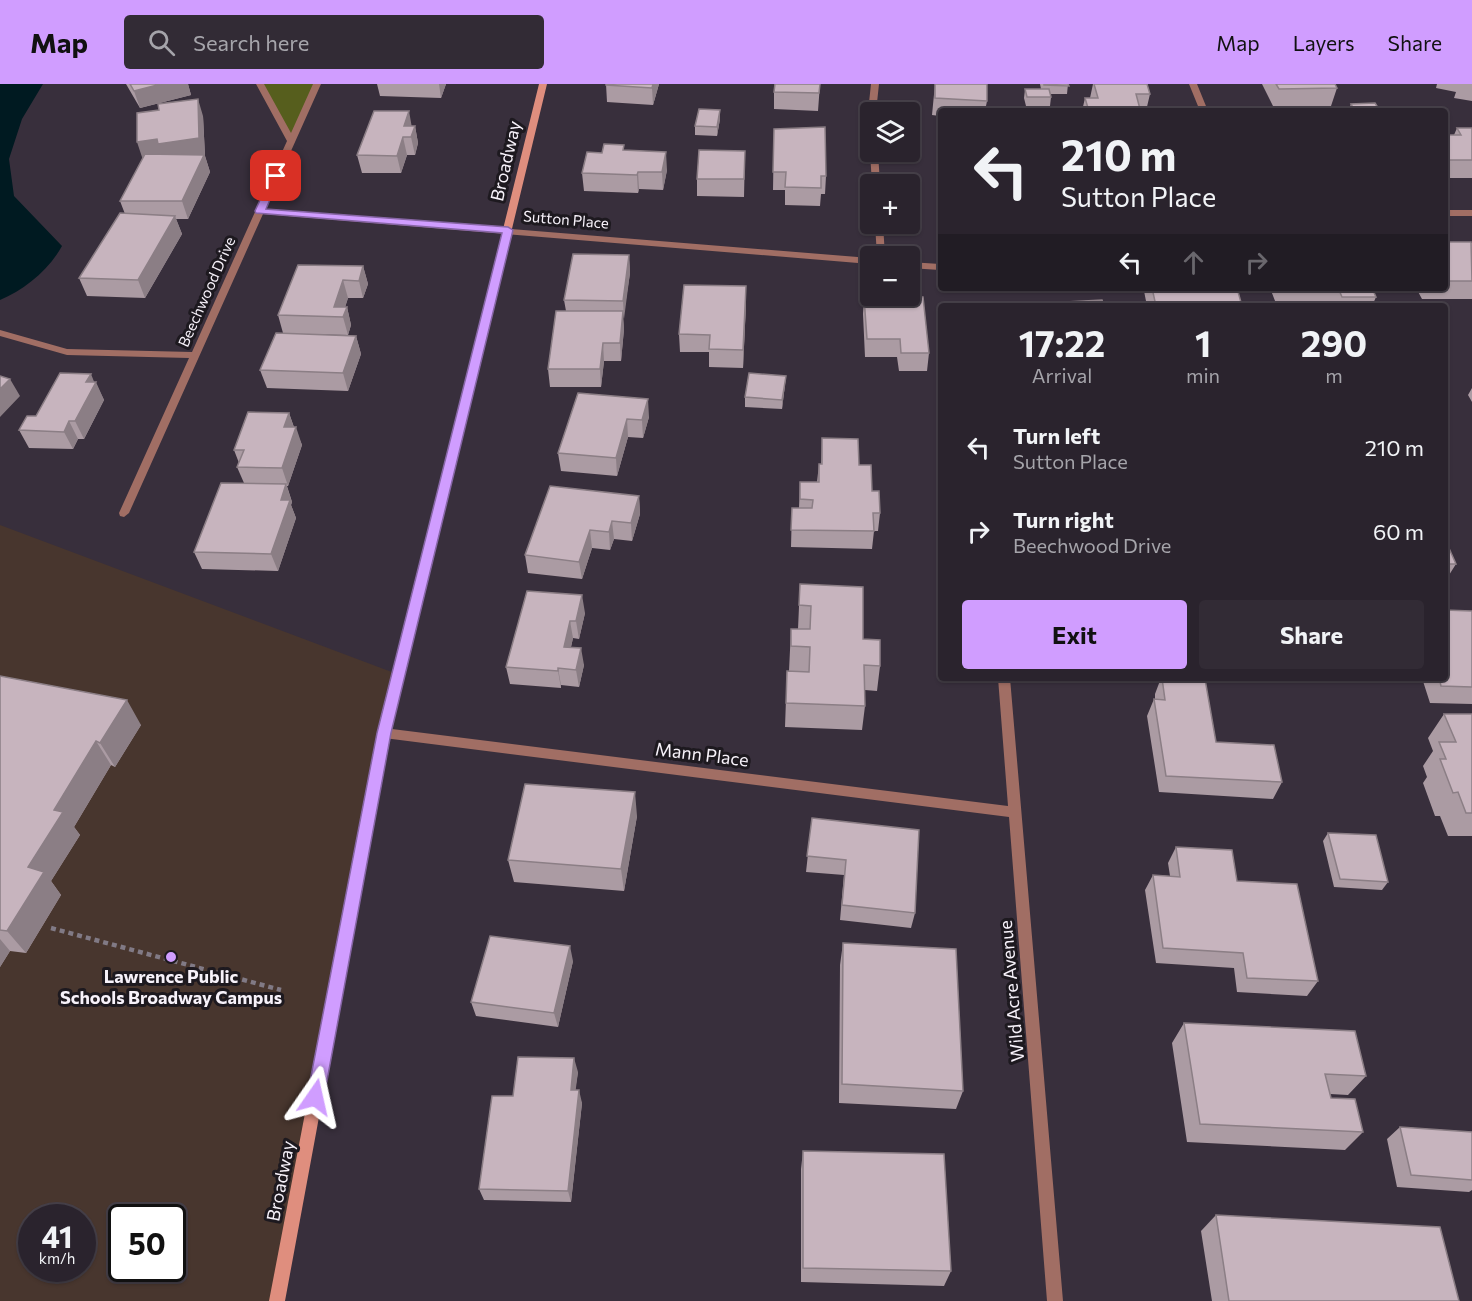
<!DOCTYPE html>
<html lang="en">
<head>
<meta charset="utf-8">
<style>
  :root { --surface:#2a232d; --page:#322b35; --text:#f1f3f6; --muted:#a5a4aa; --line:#464049; --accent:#d09dff }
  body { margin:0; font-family:Commissioner,sans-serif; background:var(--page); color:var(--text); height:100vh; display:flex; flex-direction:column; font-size:22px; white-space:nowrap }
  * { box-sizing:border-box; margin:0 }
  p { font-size:20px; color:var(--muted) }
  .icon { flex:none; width:33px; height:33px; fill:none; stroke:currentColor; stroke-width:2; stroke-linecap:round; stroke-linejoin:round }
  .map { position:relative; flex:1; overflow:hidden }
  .side { position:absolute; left:938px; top:219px; width:510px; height:378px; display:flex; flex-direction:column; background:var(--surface); border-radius:6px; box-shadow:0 2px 4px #0004,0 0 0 2px var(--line) }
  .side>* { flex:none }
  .banner { position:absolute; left:938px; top:24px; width:510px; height:183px; border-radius:6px; box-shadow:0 2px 4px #0004,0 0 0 2px var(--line); background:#2a232d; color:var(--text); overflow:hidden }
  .buttons { position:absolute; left:860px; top:18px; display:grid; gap:12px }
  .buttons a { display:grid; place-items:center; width:60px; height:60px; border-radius:6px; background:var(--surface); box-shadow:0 2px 4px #0004,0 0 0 2px var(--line); font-size:30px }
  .speed { position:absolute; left:18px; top:1120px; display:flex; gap:12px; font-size:30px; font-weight:700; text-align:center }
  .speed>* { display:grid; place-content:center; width:78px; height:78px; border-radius:50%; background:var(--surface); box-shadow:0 2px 4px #0004,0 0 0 2px var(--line); line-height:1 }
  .speed small { font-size:15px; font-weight:400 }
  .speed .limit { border:3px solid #111; border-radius:9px; background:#fff; color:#111 }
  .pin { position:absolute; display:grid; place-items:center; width:51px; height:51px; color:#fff; margin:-26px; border-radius:12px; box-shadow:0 3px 9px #0006 }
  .me { position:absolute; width:66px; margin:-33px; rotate:11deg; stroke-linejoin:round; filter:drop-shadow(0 0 4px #0008) }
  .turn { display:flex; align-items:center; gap:21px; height:126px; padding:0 24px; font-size:27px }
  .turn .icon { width:78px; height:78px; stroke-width:2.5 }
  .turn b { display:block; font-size:42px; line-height:51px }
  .lanes { display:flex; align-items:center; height:57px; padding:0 24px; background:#0003; justify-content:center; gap:30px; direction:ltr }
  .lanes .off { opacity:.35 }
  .eta { display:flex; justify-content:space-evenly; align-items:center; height:102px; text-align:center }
  .eta b { font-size:36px; font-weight:700; line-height:42px }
  .button { display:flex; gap:12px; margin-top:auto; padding:12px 24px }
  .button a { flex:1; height:69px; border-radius:6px; background:var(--accent); color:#111; font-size:24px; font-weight:700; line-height:69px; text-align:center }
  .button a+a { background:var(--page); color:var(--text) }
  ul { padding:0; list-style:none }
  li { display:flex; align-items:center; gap:18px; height:84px; padding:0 24px }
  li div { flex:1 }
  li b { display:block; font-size:22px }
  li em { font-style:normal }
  header { display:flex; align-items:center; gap:36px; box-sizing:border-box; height:84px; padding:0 30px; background:var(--accent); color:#111 }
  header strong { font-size:28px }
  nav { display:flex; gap:33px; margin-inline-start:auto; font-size:21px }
  .search { width:420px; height:54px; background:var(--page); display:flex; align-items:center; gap:15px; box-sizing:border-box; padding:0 21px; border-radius:6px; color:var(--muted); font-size:22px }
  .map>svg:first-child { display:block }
  .education { fill:#48362e; fill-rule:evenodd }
  .green { fill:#565e1d }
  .water { fill:#001a21 }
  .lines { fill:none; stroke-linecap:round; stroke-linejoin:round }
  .path { stroke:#817a85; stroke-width:4.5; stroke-dasharray:5 4; stroke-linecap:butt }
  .minor { fill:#a16e64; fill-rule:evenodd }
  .secondary { fill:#df8e7e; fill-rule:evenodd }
  .wall { fill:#ab9ba3 }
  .shaded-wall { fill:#8b7e85 }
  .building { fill:#c7b4be; stroke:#8b7e85; stroke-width:1.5 }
  .route { fill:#d09dff; stroke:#8766a6; stroke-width:1.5 }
  .poi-dot { fill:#d09dff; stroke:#1d191f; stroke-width:2 }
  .labels { text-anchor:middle; stroke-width:6; stroke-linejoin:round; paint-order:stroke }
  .far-street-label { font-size:15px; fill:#f7f2fa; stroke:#1d191f }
  .street-label { font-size:18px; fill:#f7f2fa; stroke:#1d191f }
  .poi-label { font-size:18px; font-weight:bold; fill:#f7f2fa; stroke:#1d191f }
</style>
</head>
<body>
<header>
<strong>Map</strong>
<div class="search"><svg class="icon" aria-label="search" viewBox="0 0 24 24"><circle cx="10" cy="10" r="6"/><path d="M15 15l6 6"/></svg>Search here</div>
<nav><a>Map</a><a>Layers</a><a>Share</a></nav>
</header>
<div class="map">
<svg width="1472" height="1217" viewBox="0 0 1472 1217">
  <rect width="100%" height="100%" fill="#382f3c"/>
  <!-- education -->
  <path class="education" d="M0,441L397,590L277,1217H0ZM32,1134H82V1185H32ZM122,1134H172V1185H122Z"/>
  <!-- green -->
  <path class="green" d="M260,0H317L291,56Z"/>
  <!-- water -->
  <path class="water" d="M0,0H43L22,35L9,75L14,112L62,162C49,186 24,206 0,216Z"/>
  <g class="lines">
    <!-- path -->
    <path class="path" d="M51,844L281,906"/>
    <!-- minor -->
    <path class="minor" d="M256,0H264L291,49L313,0H321L265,125L870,174V180L263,130L129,429L124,433L120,432L119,429L189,274L67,271L0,252V246L67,265L192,268L287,57Z
      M871,0H879L876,28L870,30L868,28Z
      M1189,0H1197L1208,27H1200Z
      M870,68H878L880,100H872Z
      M1444,126H1472V132H1444Z
      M875,140H883L885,172H877Z
      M909,178L940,180V186L909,184Z
      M998,594H1010L1063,1217H1047L1009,733L384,654L380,653L378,649L380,645L384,644L1008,722Z"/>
    <!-- secondary -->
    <path class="secondary" d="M539,0H547L390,649L285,1217H269L378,649Z"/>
  </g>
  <!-- wall -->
  <path class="wall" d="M126,0H188L191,11L140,24Z
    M377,0H446L441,14L380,12Z
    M606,0H659L653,21L607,18Z
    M820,0L818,27L774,25V8Z
    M935,0H987V17L985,27H940V32L932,31Z
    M1040,0H1068L1067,10H1051V13L1050,22H1026L1024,14L1025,5H1041Z
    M1093,0H1147L1150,10L1146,27H1082L1085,14H1090Z
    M1262,0H1335L1337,4L1331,22H1273Z
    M1437,0H1472V17L1454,14L1456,8L1436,4Z
    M1351,20L1380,27H1348Z
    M203,32L205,72L210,88L188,135H176L182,150L145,214L87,212L79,194L125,130L120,117Z
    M720,35L717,52L695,51V42Z
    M412,42H415L418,59L415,71H407L401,89H362L357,71Z
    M1457,44H1472V94H1444V51H1454Z
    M774,45L826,92L825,110H821L820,122L785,121V106H773Z
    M624,66L667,86L663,106L639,105L638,109L584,107L582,89L602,69Z
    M745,67L744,113L697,112V95Z
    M1444,158L1472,159V215H1422L1416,204H1444Z
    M629,171L630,189L623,235L624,245L621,277H604L601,303H550L548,285L566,227L564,216Z
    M363,182L368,200L363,214H348L345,223H347L351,241L348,251L290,250L356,252L361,270L348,307L267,304L260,286L283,249L278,231Z
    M1145,204H1237L1242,222H1147L1144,207Z
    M1270,204H1372L1376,213L1372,222H1277Z
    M864,213L929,269L927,287H899L897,273H865L863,230Z
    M746,220L743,284L709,283V268H680L679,250Z
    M786,292L782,325L745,323V313Z
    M95,298L104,316L84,355H78L73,365L29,364L19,346Z
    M1472,304V318L1468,311Z
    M578,309L649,333L643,354L628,353L617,392L561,387L558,369Z
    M289,329L294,343L302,361L288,402H287L292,418L291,421L296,434L278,487L202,485L194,468L244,399L237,383L239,379L234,366Z
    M822,354L859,381L872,407L880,429L878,447H874L872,465L791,463L792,424H799L800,398H817L819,380H821Z
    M639,412L640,430L632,457L614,455L610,466L592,464L582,495L528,489L525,471Z
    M1444,453L1456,480L1444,499Z
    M800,500L863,555L880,582L877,607L865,606V622L862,646L785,643L787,587H789L791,545H798Z
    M527,507L585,529L579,555L573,554L571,563L584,581L579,603L561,601V604L510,600L506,583Z
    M1472,527V620L1430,619L1422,594H1444Z
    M0,592L141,641L115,683L111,681L74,743L80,751L51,797L61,811L26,869L10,867L0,883Z
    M1161,594H1183L1216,658L1282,698L1273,715L1159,708L1147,632L1154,615H1155V610Z
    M1444,630H1472V752H1448L1440,732H1435L1423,699L1427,693L1423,682L1433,667L1428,654Z
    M637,732L624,807L514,798L508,776Z
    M812,734L915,829L911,844L840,836L844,791L806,788Z
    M1328,749L1388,798L1382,806L1334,803L1323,757Z
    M1176,763L1237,797L1318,897L1307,912L1237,908L1234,884L1156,879L1145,806L1153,791L1170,792L1168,779Z
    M843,859L963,1007L956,1025L839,1019L840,881Z
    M573,877L558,943L476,932L471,918Z
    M1184,939L1366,992L1348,1011L1330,1010L1331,1014L1363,1048L1345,1066L1187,1058L1172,959Z
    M578,988L575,1006L582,1019L571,1118L484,1116L479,1105L513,1012Z
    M1400,1043L1472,1048V1106L1469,1108L1397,1103L1387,1055Z
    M803,1067L951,1187L944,1202L801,1198V1085Z
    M1216,1131L1459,1217H1212L1201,1147Z"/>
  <!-- shaded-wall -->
  <path class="shaded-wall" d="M161,0H188L191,11L140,24L134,7Z
    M439,0H446L441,14Z
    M653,0H659L653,21L652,4Z
    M198,15L203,32L205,72L210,88L188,135L182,117L143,76L137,58Z
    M720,26V35L717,52V43Z
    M409,27L412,44L404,42Z
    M415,42L418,59L415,71L411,53Z
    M403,53L407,71L401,89L397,72Z
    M666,68L667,86L663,106L662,88Z
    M638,88L639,105L638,109L637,91Z
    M175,132L182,150L145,214L138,196Z
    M629,171L630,189L624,235L623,217Z
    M363,182L368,200L363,214L359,197Z
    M343,196L348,214L342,233L334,223Z
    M746,202V220L743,284V266Z
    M347,223L351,241L348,251L343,233Z
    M623,227L624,245L621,277L620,259Z
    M356,252L361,270L348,307L343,289Z
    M603,259L604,277L601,303L600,285Z
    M91,290L95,300L96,298L104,316L84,355L75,337L86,298Z
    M786,292L785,301L782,325V316Z
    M10,295L20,312L0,333V305Z
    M648,315L649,333L643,354L642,336Z
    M289,329L295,347L296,343L302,361L288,402L282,384L284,343Z
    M627,335L628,353L617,392L616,374Z
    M69,337L78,355L73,365L64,348Z
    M286,400L292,418L291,421L296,434L278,487L271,470L281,416Z
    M639,412L640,430L632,457L631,439Z
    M612,437L614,455L610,466L609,448Z
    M590,446L592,464L582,495L579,478Z
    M582,511L585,529L579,555L576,537Z
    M570,537L573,554L567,580L564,563Z
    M581,564L584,581L579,603L576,586Z
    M558,584L561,601V604L558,587Z
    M127,616L141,641L115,683L100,659Z
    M96,657L111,681L74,743L80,751L51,797L61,811L26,869L7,847L28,783L54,726Z
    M635,708L637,732L624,807L621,785Z
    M0,855L10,867L0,883Z
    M570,862L573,877L558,943L554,929Z
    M574,974L578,988L574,1019L571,1006Z
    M579,1006L582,1019L571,1118L568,1107Z"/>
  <!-- building -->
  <path class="building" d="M130,0H161L134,7Z
    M606,0H653L652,4L606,1Z
    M775,0H820L819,9L774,8Z
    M935,0H987V17L935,14Z
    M1044,0H1068L1069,2L1044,1Z
    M1094,0H1147L1150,10H1136L1140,25L1088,24L1085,14H1098Z
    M1276,0H1335L1337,4L1279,5Z
    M1025,5H1049L1051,13H1027Z
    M198,15L199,54L158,60L157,55L137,58V29L159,26L158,20Z
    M1375,19L1380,27H1355L1351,20Z
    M699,25L720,26L717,43L695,42Z
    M374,27H409L404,42H415L411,53H403L397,72L357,71Z
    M825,43L826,92H821V104L785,103L786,88H773L774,45Z
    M1457,44H1472V76H1444V51H1461Z
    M604,60L624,61L623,66L666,68L662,88H638L637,91L582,89L587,68L602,69Z
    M699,66L745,67L744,95H697Z
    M145,70L204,71L182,117H120Z
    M120,129L175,132L138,196L79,194Z
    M1444,158H1471L1472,197H1444Z
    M573,170L629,171L623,217L564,216Z
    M298,181L363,182L359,197L343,196L334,223H347L343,233L278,231Z
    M684,201L746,202L743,266L709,265L710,251L679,250Z
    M1152,204H1237L1242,222H1156Z
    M1284,204H1372L1376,213H1342L1339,206H1285Z
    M864,213H923L929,269H901L900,255H867Z
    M1102,216L1104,222H1066V218Z
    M556,227H623L620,259H603L600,285H548Z
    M276,249L356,252L343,289L260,286Z
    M60,289L91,290L86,298H96L75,337H69L64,348L19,346L27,332H36Z
    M749,289L786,292L782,316L745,313Z
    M0,292L10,295L0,305Z
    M578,309L648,315L642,336L627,335L616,374L558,369Z
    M248,328L289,329L284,343H296L282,384L237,383L244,366H234Z
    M822,354L858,355L859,381H871L872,407H879L880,429H873L874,447L791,446L792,424H812L813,416L800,415V398H819V380H822Z
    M221,399L286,400L281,416H290L271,470L194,468Z
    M550,402L639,412L631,439L612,437L609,448L590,446L579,478L525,471Z
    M1444,453L1456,480H1444Z
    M800,500L863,503V555L880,556V582L864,581L865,622L786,619L787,587L809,588L810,563L791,562V545H810L811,522L799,521Z
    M527,507L582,511L576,537H570L564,563L581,564L576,586L558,584V587L506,583Z
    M1444,526L1472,527V603L1441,602L1439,594H1444Z
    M0,592L127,616L100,659L96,657L54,726L63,728L28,783L44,788L7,847L0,846Z
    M1162,594L1205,595L1216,658L1274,661L1282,698L1166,692L1154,615L1165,616Z
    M1444,630H1472V729H1466L1458,708L1453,709L1440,675H1446L1439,658H1456Z
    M525,700L635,708L621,785L508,776Z
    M812,734L919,746L915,829L842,821L846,776L807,772Z
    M1328,749L1376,751L1388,798L1340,795Z
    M1176,763L1232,766L1237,797L1297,800L1318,897L1247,894L1243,869L1163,864L1153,791L1180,793Z
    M490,852L570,862L554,929L471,918Z
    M843,859L956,865L963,1007L842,1000Z
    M1184,939L1355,947L1366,992L1325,990L1331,1014L1355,1015L1363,1048L1200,1040Z
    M518,973L574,974L571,1006H579L568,1107L479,1105L492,1012H513Z
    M1400,1043L1472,1048V1096L1411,1091Z
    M803,1067L944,1070L951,1187L803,1184Z
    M1216,1131L1440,1143L1459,1217H1229Z"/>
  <!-- route -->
  <path class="route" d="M276,89L280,92L266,125L508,143L513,146L391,649L324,1013L321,1018L315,1021L309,1018L307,1013L377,649L502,149L256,129L255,127L271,92Z"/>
  <!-- markers -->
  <circle class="poi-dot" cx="171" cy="873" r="6"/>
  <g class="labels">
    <!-- far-street labels -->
    <g class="far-street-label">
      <text transform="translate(566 136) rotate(5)" y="5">Sutton Place</text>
      <text transform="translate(207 208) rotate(-66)" y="5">Beechwood Drive</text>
    </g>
    <!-- street labels -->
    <g class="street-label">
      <text transform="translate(506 77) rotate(-77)" y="6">Broadway</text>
      <text transform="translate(702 671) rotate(7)" y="6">Mann Place</text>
      <text transform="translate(1012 907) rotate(-95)" y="6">Wild Acre Avenue</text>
      <text transform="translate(281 1097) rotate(-79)" y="6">Broadway</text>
    </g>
    <!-- poi labels -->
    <g class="poi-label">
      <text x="171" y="899">Lawrence Public<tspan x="171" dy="21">Schools Broadway Campus</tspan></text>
    </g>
  </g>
</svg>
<div class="buttons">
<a><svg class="icon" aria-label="layers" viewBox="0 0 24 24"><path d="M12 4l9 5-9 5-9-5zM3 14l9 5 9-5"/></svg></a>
<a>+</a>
<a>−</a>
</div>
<div class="speed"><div>41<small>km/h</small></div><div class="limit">50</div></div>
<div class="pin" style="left:276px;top:92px;background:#d93025"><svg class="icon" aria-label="arrive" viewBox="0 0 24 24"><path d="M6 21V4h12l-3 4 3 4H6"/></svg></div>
<svg class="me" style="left:315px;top:1013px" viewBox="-20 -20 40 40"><path d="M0-17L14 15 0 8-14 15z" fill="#d09dff" stroke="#fff" stroke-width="4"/></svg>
<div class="banner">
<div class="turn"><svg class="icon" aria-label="left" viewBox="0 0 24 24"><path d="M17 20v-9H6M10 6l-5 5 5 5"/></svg><div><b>210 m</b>Sutton Place</div></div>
<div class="lanes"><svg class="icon" aria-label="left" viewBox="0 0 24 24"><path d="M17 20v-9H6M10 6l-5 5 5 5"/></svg><svg class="icon off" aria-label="ahead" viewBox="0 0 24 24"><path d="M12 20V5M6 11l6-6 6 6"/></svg><svg class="icon off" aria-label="right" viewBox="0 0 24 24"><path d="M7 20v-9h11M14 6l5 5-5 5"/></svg></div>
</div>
<section class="side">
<div class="eta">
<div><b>17:22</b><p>Arrival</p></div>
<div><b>1</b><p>min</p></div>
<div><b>290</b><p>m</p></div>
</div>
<ul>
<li><svg class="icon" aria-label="left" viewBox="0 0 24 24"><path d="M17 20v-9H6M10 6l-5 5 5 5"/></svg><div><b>Turn left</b><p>Sutton Place</p></div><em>210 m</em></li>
<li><svg class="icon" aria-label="right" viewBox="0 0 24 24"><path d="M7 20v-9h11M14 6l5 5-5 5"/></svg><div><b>Turn right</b><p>Beechwood Drive</p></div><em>60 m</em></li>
</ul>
<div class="button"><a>Exit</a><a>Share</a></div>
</section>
</div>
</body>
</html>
